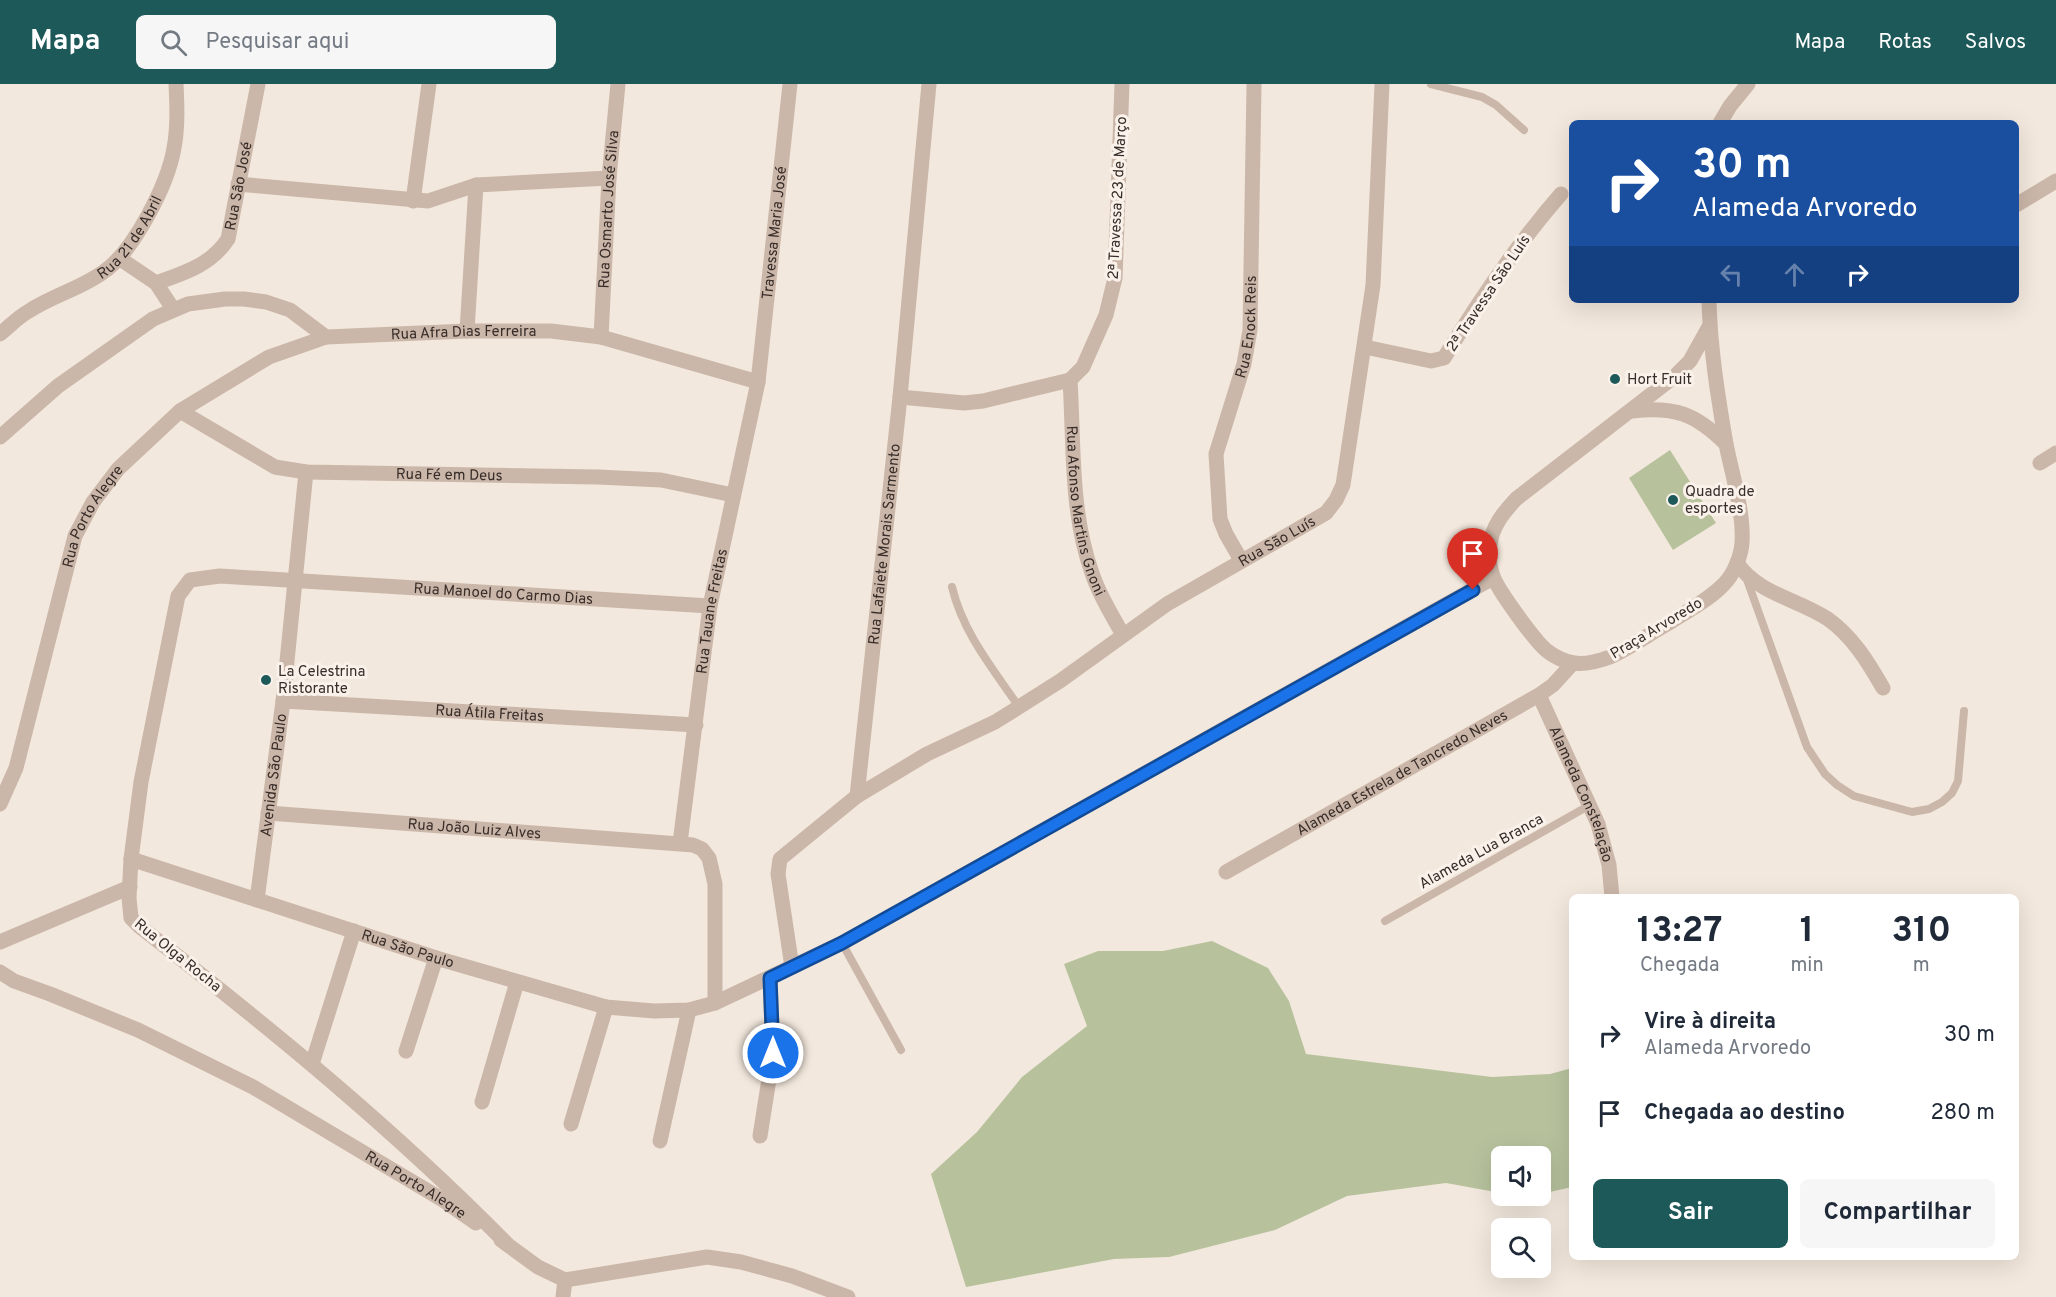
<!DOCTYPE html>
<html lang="pt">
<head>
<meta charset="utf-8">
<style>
  :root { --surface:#fff; --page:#f6f6f7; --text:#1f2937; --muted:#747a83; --accent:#1e595a }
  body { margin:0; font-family:Overpass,sans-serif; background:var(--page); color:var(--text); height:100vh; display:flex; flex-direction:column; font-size:22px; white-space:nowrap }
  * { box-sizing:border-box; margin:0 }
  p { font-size:20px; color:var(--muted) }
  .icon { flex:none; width:33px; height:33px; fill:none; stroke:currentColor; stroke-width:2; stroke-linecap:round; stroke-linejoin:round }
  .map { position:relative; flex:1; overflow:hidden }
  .sheet { position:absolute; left:1569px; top:810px; width:450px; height:366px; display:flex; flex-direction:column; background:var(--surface); border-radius:9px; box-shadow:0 6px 24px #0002 }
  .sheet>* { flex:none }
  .banner { position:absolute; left:1569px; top:36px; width:450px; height:183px; border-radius:9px; box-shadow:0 6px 24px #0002; background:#1a4fa0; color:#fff; overflow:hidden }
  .controls { position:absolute; left:1491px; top:1062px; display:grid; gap:12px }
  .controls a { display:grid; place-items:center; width:60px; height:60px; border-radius:9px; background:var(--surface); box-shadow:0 6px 24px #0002; font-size:30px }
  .pin { position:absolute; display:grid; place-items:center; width:51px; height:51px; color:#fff; margin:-62px -26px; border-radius:50% 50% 50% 0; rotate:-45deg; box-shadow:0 0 6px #0007 }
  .pin .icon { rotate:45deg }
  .me { position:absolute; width:66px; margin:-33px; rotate:0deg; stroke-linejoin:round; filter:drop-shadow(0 0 4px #0008) }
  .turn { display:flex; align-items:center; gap:21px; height:126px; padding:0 24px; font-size:27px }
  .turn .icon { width:78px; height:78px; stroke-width:2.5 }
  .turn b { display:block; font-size:42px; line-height:51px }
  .lanes { display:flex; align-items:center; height:57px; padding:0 24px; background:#0003; justify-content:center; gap:30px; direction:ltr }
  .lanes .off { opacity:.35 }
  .eta { display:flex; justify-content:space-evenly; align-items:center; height:102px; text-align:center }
  .eta b { font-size:36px; font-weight:700; line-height:42px }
  .cta { display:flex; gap:12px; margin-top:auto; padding:12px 24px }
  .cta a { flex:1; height:69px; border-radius:9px; background:var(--accent); color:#fff; font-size:24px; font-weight:700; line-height:69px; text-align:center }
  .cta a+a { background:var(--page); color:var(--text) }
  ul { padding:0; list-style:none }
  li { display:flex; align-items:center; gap:18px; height:78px; padding:0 24px }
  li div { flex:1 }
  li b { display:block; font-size:22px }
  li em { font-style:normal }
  header { display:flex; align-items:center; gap:36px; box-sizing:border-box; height:84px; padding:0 30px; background:var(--accent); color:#fff }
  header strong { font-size:28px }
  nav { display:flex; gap:33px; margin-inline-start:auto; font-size:21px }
  .search { width:420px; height:54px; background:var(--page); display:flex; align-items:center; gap:15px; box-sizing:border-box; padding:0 21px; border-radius:9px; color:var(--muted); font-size:22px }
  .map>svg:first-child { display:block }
  .green { fill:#b7c29d }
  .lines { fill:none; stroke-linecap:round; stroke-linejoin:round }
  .service { stroke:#cbb7a9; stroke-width:8 }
  .minor { stroke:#cbb7a9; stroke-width:15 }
  .route-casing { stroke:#114b97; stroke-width:15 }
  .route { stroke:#1a73e8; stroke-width:10 }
  .poi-dot { fill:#1e595a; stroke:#faf2ea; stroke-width:2 }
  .labels { text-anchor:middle; stroke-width:6; stroke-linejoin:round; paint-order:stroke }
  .street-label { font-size:15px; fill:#382d29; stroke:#faf2ea }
  .poi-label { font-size:15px; fill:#382d29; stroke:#faf2ea; text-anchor:start }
</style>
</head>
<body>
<header>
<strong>Mapa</strong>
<div class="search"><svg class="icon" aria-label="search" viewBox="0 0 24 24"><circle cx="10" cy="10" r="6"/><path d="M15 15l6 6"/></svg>Pesquisar aqui</div>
<nav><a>Mapa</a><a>Rotas</a><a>Salvos</a></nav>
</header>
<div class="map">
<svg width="2056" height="1213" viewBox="0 0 2056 1213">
  <rect width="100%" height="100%" fill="#f3e8dd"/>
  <!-- green -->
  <path class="green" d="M1670,366L1716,439L1673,466L1629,394Z
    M1212,857L1268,884L1289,917L1306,970L1492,993L1550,990L1572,984V1103L1541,1110L1540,1072H1502L1501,1109L1446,1099L1347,1112L1275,1146L1169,1173L1114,1175L966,1203L931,1090L977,1048L1022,993L1087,942L1064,880L1098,867H1163Z"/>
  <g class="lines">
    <!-- service -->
    <path class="service" d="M1431,0L1482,13L1496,21L1524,46
      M1746,493L1807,663L1825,690L1837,701L1854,712L1912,728L1929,725L1942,718L1952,709L1958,697L1964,627
      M952,503C963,549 993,585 1019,623
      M1385,837L1590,721
      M842,859L901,966"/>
    <!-- minor -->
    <g class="minor">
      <path d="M1720,39L1730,22L1748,0"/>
      <path d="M238,100L428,117L476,101L609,94"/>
      <path d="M413,117L429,0"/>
      <path d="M2016,121L2056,97"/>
      <path d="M119,174L156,199L173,225"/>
      <path id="s1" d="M156,199C184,189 211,181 228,155L258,0"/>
      <path d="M1709,216C1710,264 1718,313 1726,360C1732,390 1744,428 1742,459C1741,472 1734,490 1724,500C1709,516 1687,527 1669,539C1649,550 1630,564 1610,573C1599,577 1586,581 1574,579C1565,578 1553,572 1546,566C1535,557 1497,505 1493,492C1490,483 1488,471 1490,461C1492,442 1504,428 1516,415L1675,292L1690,277L1710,241"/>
      <path d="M467,247L476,101"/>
      <path id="s2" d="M0,250C10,242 18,233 29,227C52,212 79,205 102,189C133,169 168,100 174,64C178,43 177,21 176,0"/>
      <path id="s3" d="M601,253L609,94L618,0"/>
      <path d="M1365,263L1431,277L1444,274C1479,217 1517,160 1561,110"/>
      <path id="s4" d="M1070,296C1074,359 1070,428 1092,489C1099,511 1112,531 1123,551"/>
      <path d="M900,313L964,319L983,317L1070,296L1083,283L1106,231L1115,194L1122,0"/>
      <path id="s5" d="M180,327L275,383L306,388L598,393L661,396L733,411"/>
      <path d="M1632,327C1675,322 1696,330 1726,360"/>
      <path id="s6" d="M0,353L58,302L153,235L188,220L225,215H244L266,218L290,226L326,253L467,247H551L601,253L758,298"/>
      <path d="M2040,379L2056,369"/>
      <path id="s7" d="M1241,476L1226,450L1220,435L1216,370L1244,280L1250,246L1254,0"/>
      <path d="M1737,479C1758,510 1798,515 1828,535C1853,553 1868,578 1883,604"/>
      <path id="s8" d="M1539,611L1598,740L1609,781L1612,813"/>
      <path id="s9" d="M283,617L696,641"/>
      <path id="s10" d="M857,712L927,670L995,638L1019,623L1060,597L1167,520L1326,429L1336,416L1343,401L1373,201L1382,0"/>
      <path id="s11" d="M0,720L16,684L75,452L93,418L118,385L180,327L269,273L326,253"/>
      <path id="s12" d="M268,729L693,761L702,765L709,774L715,800V919"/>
      <path id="s13" d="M680,759L710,522L758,298L790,0"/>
      <path id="s14" d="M131,775L436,874L606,923L654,927L689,926L715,919L842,859L1493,494"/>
      <path id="s15" d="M1226,788L1539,611L1553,601L1573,579"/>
      <path id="s16" d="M257,816L283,617L306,388"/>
      <path d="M0,858L130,803"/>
      <path id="s17" d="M792,883L778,790L780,775L857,712L900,313L929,0"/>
      <path id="s18" d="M0,888L14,897L50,910L138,946L253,1003L443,1116L476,1139"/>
      <path d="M406,967L436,874"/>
      <path d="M312,980L354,847"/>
      <path d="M482,1018L517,898"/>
      <path d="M571,1040L606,923"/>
      <path d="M760,1052L773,970L770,894"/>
      <path d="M660,1057L689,926"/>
      <path d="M501,1156L538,1183L565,1196L707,1173L741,1178L792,1192L848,1213"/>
      <path id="s19" d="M508,1161C394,1045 268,942 139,842L131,834L129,814L131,775L141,698L178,512L190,496L220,492L710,522"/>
      <path d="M563,1213L565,1196"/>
    </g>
  </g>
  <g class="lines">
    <!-- route casing -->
    <g class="route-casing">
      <path id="route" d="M773,969L770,894L842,859L1473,506"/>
    </g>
    <!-- route -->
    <use href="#route" class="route"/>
  </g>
  <!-- markers -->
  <g class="poi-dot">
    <circle cx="1615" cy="295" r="6"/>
    <circle cx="1673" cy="416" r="6"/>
    <circle cx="266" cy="596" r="6"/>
  </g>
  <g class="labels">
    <!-- street labels -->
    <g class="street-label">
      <text dy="5" stroke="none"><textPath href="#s1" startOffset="140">Rua Sâo José</textPath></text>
      <text transform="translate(1117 114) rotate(-87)" y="5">2ª Travessa 23 de Março</text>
      <text dy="5" stroke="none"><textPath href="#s3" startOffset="128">Rua Osmarto José Silva</textPath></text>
      <text dy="5" stroke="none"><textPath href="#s13" startOffset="618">Travessa Maria José</textPath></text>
      <text dy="5" stroke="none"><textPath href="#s2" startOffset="165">Rua 21 de Abril</textPath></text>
      <text transform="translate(1488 209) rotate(-56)" y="5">2ª Travessa São Luís</text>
      <text dy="5" stroke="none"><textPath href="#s7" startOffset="243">Rua Enock Reis</textPath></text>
      <text dy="5" stroke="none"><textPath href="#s6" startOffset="518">Rua Afra Dias Ferreira</textPath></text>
      <text dy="5" stroke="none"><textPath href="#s5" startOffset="285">Rua Fé em Deus</textPath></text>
      <text dy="5" stroke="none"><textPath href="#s4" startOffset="132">Rua Afonso Martins Gnoni</textPath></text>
      <text dy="5" stroke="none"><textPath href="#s11" startOffset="304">Rua Porto Alegre</textPath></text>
      <text dy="5" stroke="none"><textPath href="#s10" startOffset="492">Rua São Luís</textPath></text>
      <text dy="5" stroke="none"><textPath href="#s17" startOffset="462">Rua Lafaiete Morais Sarmento</textPath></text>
      <text dy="5" stroke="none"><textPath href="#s19" startOffset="1160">Rua Manoel do Carmo Dias</textPath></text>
      <text dy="5" stroke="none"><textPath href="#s13" startOffset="234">Rua Tauane Freitas</textPath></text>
      <text transform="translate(1656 544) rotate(-31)" y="5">Praça Arvoredo</text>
      <text dy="5" stroke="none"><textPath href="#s9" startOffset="207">Rua Átila Freitas</textPath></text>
      <text dy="5" stroke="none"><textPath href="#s15" startOffset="202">Alameda Estrela de Tancredo Neves</textPath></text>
      <text dy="5" stroke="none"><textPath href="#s16" startOffset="126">Avenida São Paulo</textPath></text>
      <text dy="5" stroke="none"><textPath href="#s8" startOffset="108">Alameda Constelação</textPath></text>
      <text dy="5" stroke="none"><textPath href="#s12" startOffset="207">Rua João Luiz Alves</textPath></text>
      <text transform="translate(1481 767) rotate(-29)" y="5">Alameda Lua Branca</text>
      <text dy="5" stroke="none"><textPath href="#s14" startOffset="291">Rua São Paulo</textPath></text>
      <text transform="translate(178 871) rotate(39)" y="5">Rua Olga Rocha</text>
      <text dy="5" stroke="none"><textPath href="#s18" startOffset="468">Rua Porto Alegre</textPath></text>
    </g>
    <!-- poi labels -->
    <g class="poi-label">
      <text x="1627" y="300">Hort Fruit</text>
      <text x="1685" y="412">Quadra de<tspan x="1685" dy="17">esportes</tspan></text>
      <text x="278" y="592">La Celestrina<tspan x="278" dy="17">Ristorante</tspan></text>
    </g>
  </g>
</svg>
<div class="controls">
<a><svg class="icon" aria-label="sound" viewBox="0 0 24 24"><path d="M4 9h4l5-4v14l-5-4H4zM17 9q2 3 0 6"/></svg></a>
<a><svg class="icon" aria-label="search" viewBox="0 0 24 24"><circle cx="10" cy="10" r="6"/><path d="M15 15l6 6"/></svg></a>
</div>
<div class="pin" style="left:1473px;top:506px;background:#d93025"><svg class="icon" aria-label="arrive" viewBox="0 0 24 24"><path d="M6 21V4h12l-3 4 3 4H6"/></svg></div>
<svg class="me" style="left:773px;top:969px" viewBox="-20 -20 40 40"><circle r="17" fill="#1a73e8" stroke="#fff" stroke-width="3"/><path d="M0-11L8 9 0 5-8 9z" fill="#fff"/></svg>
<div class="banner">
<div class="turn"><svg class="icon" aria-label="right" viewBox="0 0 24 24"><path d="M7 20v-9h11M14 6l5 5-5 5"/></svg><div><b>30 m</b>Alameda Arvoredo</div></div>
<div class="lanes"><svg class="icon off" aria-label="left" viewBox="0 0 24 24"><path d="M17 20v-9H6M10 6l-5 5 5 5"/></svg><svg class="icon off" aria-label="ahead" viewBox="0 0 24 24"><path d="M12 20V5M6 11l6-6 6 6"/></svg><svg class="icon" aria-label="right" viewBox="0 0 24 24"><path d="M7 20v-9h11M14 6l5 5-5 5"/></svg></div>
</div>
<section class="sheet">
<div class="eta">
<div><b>13:27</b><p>Chegada</p></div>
<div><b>1</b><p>min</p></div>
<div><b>310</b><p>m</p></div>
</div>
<ul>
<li><svg class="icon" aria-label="right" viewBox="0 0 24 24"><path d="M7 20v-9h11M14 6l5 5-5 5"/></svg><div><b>Vire à direita</b><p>Alameda Arvoredo</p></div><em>30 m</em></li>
<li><svg class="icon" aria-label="arrive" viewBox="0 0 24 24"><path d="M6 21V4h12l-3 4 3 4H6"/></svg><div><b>Chegada ao destino</b></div><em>280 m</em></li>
</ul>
<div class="cta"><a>Sair</a><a>Compartilhar</a></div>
</section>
</div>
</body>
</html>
